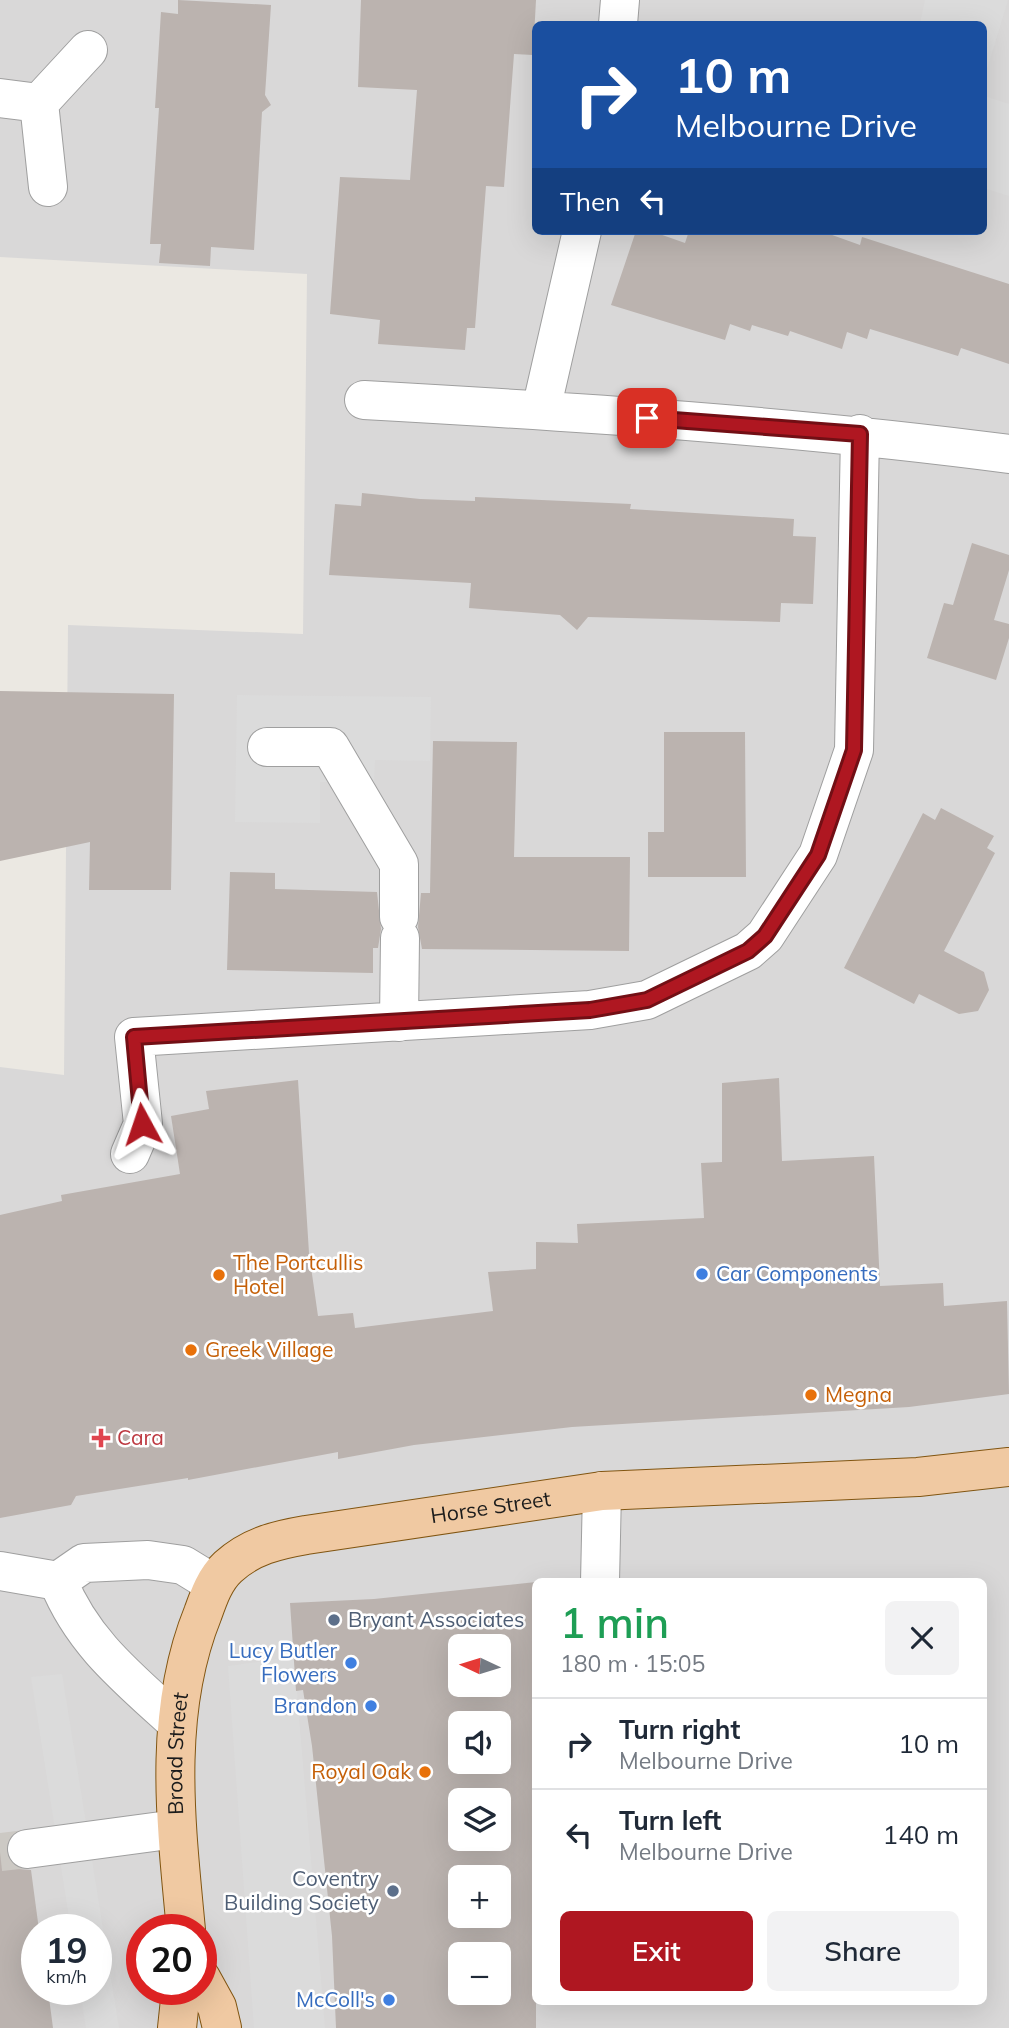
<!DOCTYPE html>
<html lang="en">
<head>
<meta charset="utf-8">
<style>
  :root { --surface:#fff; --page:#f2f2f3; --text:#1f2937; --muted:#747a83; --line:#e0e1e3; --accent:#af1721 }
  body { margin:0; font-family:Mulish,sans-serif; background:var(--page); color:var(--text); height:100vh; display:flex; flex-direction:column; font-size:26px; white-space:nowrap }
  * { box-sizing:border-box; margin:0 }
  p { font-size:23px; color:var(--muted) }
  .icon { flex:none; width:38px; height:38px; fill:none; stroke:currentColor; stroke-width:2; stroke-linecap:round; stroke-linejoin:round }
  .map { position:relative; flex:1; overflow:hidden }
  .panel { position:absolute; left:532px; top:1578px; width:455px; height:427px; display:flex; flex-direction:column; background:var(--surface); border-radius:10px; box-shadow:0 7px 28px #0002 }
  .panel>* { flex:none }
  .banner { position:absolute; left:532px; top:21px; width:455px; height:214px; border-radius:10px; box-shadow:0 7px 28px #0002; background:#1a4fa0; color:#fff; overflow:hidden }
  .needle { width:46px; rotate:274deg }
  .tools { position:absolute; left:448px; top:1634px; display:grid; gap:14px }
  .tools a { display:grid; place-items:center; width:63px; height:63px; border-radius:10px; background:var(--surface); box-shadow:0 7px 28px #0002; font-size:35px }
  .speed { position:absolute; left:21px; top:1914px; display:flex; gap:14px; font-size:35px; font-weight:700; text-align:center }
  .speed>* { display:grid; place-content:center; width:91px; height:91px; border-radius:50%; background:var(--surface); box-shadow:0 7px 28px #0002; line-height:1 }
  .speed small { font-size:18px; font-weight:400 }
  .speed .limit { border:10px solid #d22; background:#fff; color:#111 }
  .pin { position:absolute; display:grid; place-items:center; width:60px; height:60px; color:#fff; margin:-30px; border-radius:14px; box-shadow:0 4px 10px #0006 }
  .me { position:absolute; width:77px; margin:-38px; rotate:355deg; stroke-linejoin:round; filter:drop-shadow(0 0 5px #0008) }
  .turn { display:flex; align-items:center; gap:24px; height:147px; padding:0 28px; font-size:32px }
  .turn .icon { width:91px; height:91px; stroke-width:2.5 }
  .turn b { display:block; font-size:49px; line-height:60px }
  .then { display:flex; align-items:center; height:66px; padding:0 28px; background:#0003; gap:14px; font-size:26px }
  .round { display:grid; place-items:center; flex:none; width:74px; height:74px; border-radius:10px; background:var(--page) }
  .summary { display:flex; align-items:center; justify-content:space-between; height:119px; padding:0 28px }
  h1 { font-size:42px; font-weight:600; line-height:52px; color:#1e9e55 }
  .action { display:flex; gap:14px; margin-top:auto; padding:14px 28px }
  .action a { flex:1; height:80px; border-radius:10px; background:var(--accent); color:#fff; font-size:28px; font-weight:600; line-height:80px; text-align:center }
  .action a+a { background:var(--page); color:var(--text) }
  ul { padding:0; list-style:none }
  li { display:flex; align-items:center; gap:21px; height:91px; padding:0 28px; border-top:2px solid var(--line) }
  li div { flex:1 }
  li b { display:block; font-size:26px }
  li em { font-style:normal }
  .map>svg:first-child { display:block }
  .residential { fill:#d9d8d8; fill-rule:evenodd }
  .parking { fill:#dbdbdb }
  .building { fill:#bbb3af; fill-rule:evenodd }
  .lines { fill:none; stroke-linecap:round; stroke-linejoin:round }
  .minor-tunnel { stroke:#ccc9c4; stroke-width:38; stroke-dasharray:38 19; stroke-linecap:butt }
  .minor-casing { stroke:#9f9f9f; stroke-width:40 }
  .major-casing { stroke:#815511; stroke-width:40 }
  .minor { stroke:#fff; stroke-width:38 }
  .major { stroke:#f0c9a2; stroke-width:38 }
  .route-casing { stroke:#720f15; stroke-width:18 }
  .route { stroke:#af1721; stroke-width:12 }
  .shop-dot { fill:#3f7fe0; stroke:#fff; stroke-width:2.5 }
  .food-dot { fill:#e8710a; stroke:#fff; stroke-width:2.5 }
  .health-dot { fill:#e0444e; stroke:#fff; stroke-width:2.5 }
  .service-dot { fill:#5c6f8a; stroke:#fff; stroke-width:2.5 }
  .labels { text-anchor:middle; stroke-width:5; stroke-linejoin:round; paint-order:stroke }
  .food-label { font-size:21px; fill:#c56008; stroke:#fff; text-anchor:start }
  .shop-label { font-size:21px; fill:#366cbe; stroke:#fff; text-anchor:end }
  .health-label { font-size:21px; fill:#be3a42; stroke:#fff; text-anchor:start }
  .street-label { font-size:21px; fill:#1b1b1b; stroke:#fff }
  .service-label { font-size:21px; fill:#4e5e75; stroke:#fff; text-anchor:start }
</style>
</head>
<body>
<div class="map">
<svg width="1009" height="2028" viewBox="0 0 1009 2028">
  <rect width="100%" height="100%" fill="#ebe8e2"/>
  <!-- residential -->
  <path class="residential" d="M0,0H1009V2028H0V1067L64,1075L68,625L303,634L307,274L0,257ZM536,24H984V231H536ZM536,1582H984V2002H536ZM460,1647H499V1685H460ZM460,1724H499V1762H460ZM460,1801H499V1839H460ZM460,1878H499V1916H460ZM37,1930H96V1990H37ZM142,1930H201V1990H142ZM460,1955H499V1993H460Z"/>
  <!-- parking -->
  <path class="parking" d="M925,0H1008L984,79V24H920Z
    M984,96L1009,104V196L984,188Z
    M237,695L431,697L430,761L375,760L374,783L320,782V823L235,822Z
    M294,1657L325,2028H254L228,1666Z
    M62,1674L119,2028H86L80,1990H96V1930H71L31,1677Z"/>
  <!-- building -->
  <path class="building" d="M178,0L271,5L265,95L271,105L262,112L254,250L211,247L210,266L159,263L161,244H150L159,108H155L161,12L178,14Z
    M361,0H536L533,55L514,54L504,187L486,186L475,328H467L465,350L378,344L380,320L330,314L340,177L410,180L417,90L358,87Z
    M636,231H651L685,243L689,231H821L860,245L862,237L1009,284V364L961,348L958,356L870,329L867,339L847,332L842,349L790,331L788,336L752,325L750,331L730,324L725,340L611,305Z
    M362,493L420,499L475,501V497L631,504L630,509L794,519L793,536L816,537L813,604L781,603L780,622L588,617L577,630L560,615L469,608L471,583L329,575L335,504L361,506Z
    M972,543L1009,555V570L994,620L1009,624V638L996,680L927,658L944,603L953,605Z
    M0,691L174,694L171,890H89L90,842L0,861Z
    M664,732H745L746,877H648V832H664Z
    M433,741L517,742L514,857H630L629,951L422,949L418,927L421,893H430Z
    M941,808L994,836L987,848L995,853L944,951L984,972L989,990L978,1011L959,1014L919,994L914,1004L844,968L923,813L935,820Z
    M230,872L275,873V889L377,892L381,929L378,948H373V973L227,970Z
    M779,1078L782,1161L874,1156L880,1286L943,1283L944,1306L1007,1301L1009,1394L909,1407L572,1427L414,1445L338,1459V1452L188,1480V1478L76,1496L71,1505L0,1518V1215L62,1201L61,1195L180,1174L171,1116L209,1109L206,1091L298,1080L309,1253L318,1316L353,1313L355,1328L493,1311L488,1272L536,1269V1242L578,1243L577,1224L704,1218L701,1163L722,1162V1083Z
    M536,1582V2028H336L332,1936L312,1746L303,1690L296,1691L290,1603L374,1599ZM460,1647H499V1685H460ZM460,1724H499V1762H460ZM460,1801H499V1839H460ZM460,1878H499V1916H460ZM460,1955H499V1993H460Z
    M0,1839H8L5,1851L10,1863L19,1869L31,1870L39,1930H37V1990H48L53,2028H0Z"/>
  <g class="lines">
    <!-- minor-tunnel -->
    <path class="minor-tunnel" d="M0,1852L27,1849"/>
    <!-- minor casing -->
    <g class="minor-casing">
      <path id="minor" d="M618,24L620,0
        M0,98L39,103L88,50
        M39,103L48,187
        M364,400C580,412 795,426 1009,454
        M541,410L582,231
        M267,747H330L399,864V917
        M399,1022L400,938
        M130,1154L143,1124L134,1037L590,1010L647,1000L748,951L765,936L818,855L854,750L860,434
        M0,1571L58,1581L84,1563L148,1560L183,1565L214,1584
        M58,1581C83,1643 128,1678 177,1723
        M600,1582L602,1491
        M27,1849L176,1829"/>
    </g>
    <!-- major casing -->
    <g class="major-casing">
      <g id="major">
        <path id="s1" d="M186,1930C176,1824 162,1714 203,1613C209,1596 215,1579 228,1567C251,1546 277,1540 306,1535L602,1491L918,1477L1009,1467"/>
        <path d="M201,1978L217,2007L222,2028"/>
        <path d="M177,2028L181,1990"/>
      </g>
    </g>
    <!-- minor -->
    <use href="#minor" class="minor"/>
    <!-- major -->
    <use href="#major" class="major"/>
  </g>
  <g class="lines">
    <!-- route casing -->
    <g class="route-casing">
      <path id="route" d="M142,1124L134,1037L590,1010L647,1000L748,951L765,936L818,855L854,750L860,434L647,418"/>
    </g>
    <!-- route -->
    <use href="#route" class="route"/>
  </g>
  <!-- markers -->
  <g class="shop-dot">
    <circle cx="702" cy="1274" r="7"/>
    <circle cx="351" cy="1663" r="7"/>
    <circle cx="371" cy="1706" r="7"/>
    <circle cx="389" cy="2000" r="7"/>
  </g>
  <g class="food-dot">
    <circle cx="219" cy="1275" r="7"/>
    <circle cx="191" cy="1350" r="7"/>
    <circle cx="811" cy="1395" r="7"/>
    <circle cx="425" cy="1772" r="7"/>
  </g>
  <path class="health-dot" d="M97.5 1427.5h7v7h7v7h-7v7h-7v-7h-7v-7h7z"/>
  <g class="service-dot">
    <circle cx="334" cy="1620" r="7"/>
    <circle cx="393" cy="1891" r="7"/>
  </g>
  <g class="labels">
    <!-- food labels -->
    <g class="food-label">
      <text x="233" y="1270">The Portcullis<tspan x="233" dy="24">Hotel</tspan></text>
      <text x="205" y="1357">Greek Village</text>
      <text x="825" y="1402">Megna</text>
      <text x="411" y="1779" text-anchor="end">Royal Oak</text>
    </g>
    <!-- shop labels -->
    <g class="shop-label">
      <text x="716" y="1281" text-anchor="start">Car Components</text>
      <text x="337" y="1658">Lucy Butler<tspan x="337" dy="24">Flowers</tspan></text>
      <text x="357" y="1713">Brandon</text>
      <text x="375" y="2007">McColl's</text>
    </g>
    <!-- health labels -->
    <g class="health-label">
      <text x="117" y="1445">Cara</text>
    </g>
    <!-- street labels -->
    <g class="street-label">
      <text dy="7" stroke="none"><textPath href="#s1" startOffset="646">Horse Street</textPath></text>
      <text dy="7" stroke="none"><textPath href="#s1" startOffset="177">Broad Street</textPath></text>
    </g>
    <!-- service labels -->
    <g class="service-label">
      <text x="348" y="1627">Bryant Associates</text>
      <text x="379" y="1886" text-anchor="end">Coventry<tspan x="379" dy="24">Building Society</tspan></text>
    </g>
  </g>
</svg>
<div class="tools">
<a><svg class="needle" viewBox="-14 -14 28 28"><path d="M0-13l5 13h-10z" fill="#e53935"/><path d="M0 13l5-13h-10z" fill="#747a83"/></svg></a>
<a><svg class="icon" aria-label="sound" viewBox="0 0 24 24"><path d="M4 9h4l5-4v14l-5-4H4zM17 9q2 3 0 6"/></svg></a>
<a><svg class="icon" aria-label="layers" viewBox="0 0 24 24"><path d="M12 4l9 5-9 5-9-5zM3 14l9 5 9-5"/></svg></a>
<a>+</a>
<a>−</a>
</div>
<div class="speed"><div>19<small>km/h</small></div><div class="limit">20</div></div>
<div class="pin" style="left:647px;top:418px;background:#d93025"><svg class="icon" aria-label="arrive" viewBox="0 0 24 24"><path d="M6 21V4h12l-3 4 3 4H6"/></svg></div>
<svg class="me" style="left:142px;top:1124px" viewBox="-20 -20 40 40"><path d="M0-17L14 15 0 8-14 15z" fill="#af1721" stroke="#fff" stroke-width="4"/></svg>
<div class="banner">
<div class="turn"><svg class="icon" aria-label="right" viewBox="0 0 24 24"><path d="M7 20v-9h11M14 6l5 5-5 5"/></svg><div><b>10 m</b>Melbourne Drive</div></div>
<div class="then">Then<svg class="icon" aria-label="left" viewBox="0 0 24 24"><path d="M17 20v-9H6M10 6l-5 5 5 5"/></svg></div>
</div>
<section class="panel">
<div class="summary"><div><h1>1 min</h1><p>180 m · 15:05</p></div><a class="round"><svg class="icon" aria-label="close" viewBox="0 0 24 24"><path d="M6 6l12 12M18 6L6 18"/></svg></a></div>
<ul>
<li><svg class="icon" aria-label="right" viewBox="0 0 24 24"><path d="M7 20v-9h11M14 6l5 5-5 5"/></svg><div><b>Turn right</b><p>Melbourne Drive</p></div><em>10 m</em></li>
<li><svg class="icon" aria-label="left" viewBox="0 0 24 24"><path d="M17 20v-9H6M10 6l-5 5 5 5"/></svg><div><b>Turn left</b><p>Melbourne Drive</p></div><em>140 m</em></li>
</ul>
<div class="action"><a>Exit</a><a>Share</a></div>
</section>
</div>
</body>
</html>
